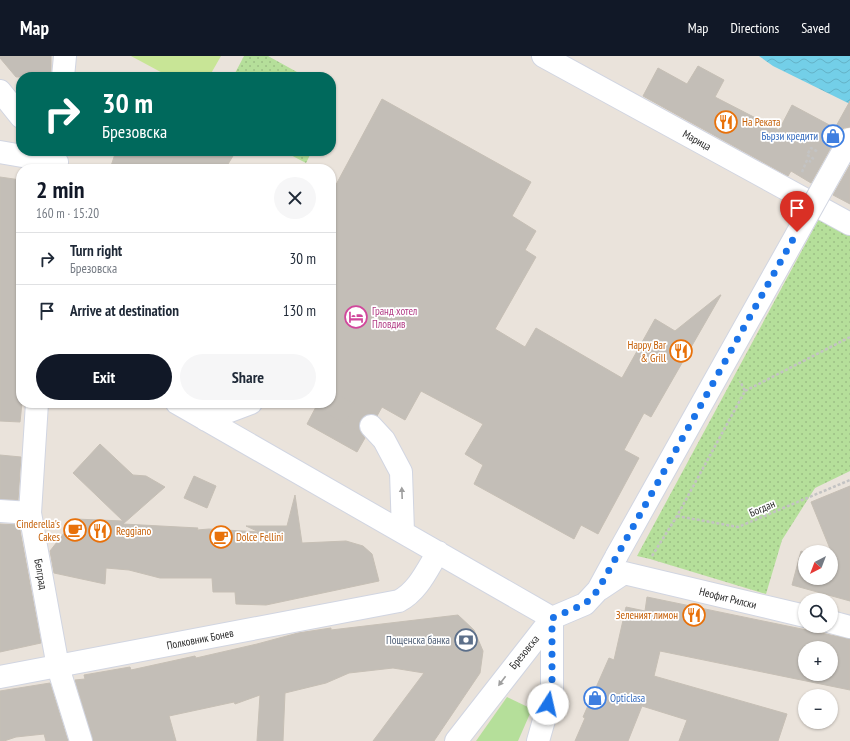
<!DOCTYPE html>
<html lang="en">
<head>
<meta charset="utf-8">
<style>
  :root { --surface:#fff; --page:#f6f6f7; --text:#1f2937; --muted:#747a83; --line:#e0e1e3; --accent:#111827 }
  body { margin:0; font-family:"PT Sans Narrow",sans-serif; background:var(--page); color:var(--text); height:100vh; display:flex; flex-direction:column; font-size:15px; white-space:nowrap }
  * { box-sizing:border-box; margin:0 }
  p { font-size:13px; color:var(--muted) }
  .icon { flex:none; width:22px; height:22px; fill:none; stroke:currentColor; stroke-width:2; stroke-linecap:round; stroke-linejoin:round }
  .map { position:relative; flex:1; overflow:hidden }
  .drawer { position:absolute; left:16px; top:108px; width:320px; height:244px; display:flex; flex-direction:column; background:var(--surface); border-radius:16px; box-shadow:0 1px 3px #0004 }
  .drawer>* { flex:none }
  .hud { position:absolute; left:16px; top:16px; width:320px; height:84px; border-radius:16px; box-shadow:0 1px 3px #0004; background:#00695c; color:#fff; overflow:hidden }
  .needle { width:26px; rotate:222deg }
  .tools { position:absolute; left:798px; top:489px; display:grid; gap:8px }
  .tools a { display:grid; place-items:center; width:40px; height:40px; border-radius:50%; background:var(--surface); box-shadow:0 1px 3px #0004; font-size:20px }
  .pin { position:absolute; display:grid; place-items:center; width:34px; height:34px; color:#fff; margin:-41px -17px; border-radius:50% 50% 50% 0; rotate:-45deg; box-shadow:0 0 4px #0007 }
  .pin .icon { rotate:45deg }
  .me { position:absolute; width:44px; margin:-22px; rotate:10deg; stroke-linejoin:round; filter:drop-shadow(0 0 3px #0008) }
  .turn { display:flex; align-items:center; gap:14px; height:84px; padding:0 20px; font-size:18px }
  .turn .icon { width:52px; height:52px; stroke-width:2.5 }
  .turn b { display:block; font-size:28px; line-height:34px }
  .round { display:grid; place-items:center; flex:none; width:42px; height:42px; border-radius:21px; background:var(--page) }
  .headline { display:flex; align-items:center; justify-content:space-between; height:68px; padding:0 20px }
  h1 { font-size:24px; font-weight:600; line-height:30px; color:var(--accent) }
  .cta { display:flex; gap:8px; margin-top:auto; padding:8px 20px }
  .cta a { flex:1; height:46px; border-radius:24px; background:var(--accent); color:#fff; font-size:16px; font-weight:600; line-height:46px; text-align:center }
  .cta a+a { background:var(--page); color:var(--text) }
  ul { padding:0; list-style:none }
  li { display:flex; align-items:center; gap:12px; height:52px; padding:0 20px; border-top:1px solid var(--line) }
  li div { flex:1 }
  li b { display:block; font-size:15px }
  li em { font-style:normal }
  header { display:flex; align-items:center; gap:24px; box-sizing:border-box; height:56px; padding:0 20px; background:var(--accent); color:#fff }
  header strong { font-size:19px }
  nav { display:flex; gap:22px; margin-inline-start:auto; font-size:14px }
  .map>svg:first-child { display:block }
  .grass { fill:url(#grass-dots) }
  .garden { fill:#b5df9a }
  .pitch { fill:#c8e596 }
  .water { fill:url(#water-waves) }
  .building { fill:#c3beb7; stroke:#c6bfb5; fill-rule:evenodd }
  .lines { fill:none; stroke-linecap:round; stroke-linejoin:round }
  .minor-tunnel { stroke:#c3beb7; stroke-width:22; stroke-dasharray:22 11; stroke-linecap:butt }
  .minor-casing { stroke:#d1d5e1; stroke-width:24 }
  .path { stroke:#c3c3c3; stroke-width:2.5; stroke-dasharray:3 2; stroke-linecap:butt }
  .minor { stroke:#fff; stroke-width:22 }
  .minor-bridge-casing { stroke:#d1d5e1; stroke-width:24; stroke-linecap:butt }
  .minor-bridge { stroke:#fff; stroke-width:22 }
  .oneway { fill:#9f9f9f }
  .route { stroke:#1a73e8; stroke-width:7; stroke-dasharray:0 12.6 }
  .labels { text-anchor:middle; stroke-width:3.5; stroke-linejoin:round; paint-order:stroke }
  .food-label { font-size:11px; fill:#c56008; stroke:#fff; text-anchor:start }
  .shop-label { font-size:11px; fill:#366cbe; stroke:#fff; text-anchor:end }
  .street-label { font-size:11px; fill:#292929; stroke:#fff }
  .hotel-label { font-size:11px; fill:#b23c85; stroke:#fff; text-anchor:start }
  .service-label { font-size:11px; fill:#4e5e75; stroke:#fff; text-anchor:end }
</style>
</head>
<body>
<header>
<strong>Map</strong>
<nav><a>Map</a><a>Directions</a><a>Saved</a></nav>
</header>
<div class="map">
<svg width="850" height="685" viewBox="0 0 850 685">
  <defs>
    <pattern id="grass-dots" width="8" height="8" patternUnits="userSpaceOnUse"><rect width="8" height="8" fill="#b5df9a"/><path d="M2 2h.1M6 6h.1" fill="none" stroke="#9cbf85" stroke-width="1.8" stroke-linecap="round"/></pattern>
    <pattern id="water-waves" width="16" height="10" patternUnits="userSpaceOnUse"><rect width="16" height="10" fill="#73cfe8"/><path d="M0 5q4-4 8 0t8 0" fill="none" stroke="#64b2c7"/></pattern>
  </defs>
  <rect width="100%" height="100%" fill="#eae3db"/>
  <!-- grass -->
  <path class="grass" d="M244,0H268L306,21H233Z
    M283,95H312L306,107Z
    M821,159L850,174V415L815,432L782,484L766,538L650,503L637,500Z"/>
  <!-- garden -->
  <path class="garden" d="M507,641L532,653L518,685H476Z"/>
  <!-- pitch -->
  <path class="pitch" d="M131,0H221L209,21H170Z"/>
  <!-- water -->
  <path class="water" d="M759,0H850V48L773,10Z"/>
  <!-- building -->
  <path class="building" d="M0,0H51V21H16L0,2Z
    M698,10L724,24L715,41L779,74L792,49L835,72L850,45V71L844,72L839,77L811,127L791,115L788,120L643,40L658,12L687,28Z
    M382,43L531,126L512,160L536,175L525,194L536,201L495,273L525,291L536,272L622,322L655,263L675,275L720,239H721L651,361L644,357L624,394L639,402L598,478L581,469L574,483L474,428L483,409L465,398L483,368L421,335L405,364L382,351L377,360L369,358L362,361L359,366V372L365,382L357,396L307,368L318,347H331V138Z
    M116,95H236L225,113H110Z
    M850,109V148L833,139Z
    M0,121L21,124L22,347L20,366L0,365Z
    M100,388L133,419L146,420L165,431L123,468L198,472L197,474L209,473L259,476L246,470H287L295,439L302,487L346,485L363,490L372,498L379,525L266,549L236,548L235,536H213L212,522H160L129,514L106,512L105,528L54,517L50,495L75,463L123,465L73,417Z
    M0,399L21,401L18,444L0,443Z
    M194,420L216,430L207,452L184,442Z
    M850,430V545L792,529L801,495L805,497V522H831V504L835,505L811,446Z
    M0,468L19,469L41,587L0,596Z
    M647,541L850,583V634L660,595L654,620L787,658L778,685H679L687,664L642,650L628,685H575L585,662L583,661L609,602L614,604L626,551L645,555ZM805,592H831V618H805Z
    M458,559L474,574L483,595L480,617L434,685H373L424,617L393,612L349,617L326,627L285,637L283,685H257L260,639L235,648L234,646L169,660L176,685H93L75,624L85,623L84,619L130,611L131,614L195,600L196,602L257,588L298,577L331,572V574Z
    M50,627L68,685H46L44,678L16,681L4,685H0V635Z"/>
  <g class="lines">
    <!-- minor-tunnel -->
    <path class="minor-tunnel" d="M331,347L371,370"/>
    <!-- minor casing -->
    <g class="minor-casing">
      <path id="minor" d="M543,0L850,168
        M63,21L65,0
        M0,35L21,61
        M0,96L57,106
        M37,347L30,457L58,611L81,685
        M177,347L552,562
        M206,364L251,347
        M371,370L384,384L401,416L403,476
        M0,455L30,457
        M600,533L624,517L805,560
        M831,566L850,571
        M0,621L399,545C418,535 427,514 438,496
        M456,685L552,562L585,548L598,534L617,499
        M538,685L552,636V562"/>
    </g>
    <!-- path -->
    <path class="path" d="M814,103L807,99L811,92L818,96
      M802,116L807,104L811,106
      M745,335L850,281
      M677,460L738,471L850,424
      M652,500L677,460L745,335L740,325"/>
    <!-- minor -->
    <use href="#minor" class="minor"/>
    <!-- minor-bridge casing -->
    <g class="minor-bridge-casing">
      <path id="minor-bridge" d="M617,499L850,83"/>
    </g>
    <!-- minor-bridge -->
    <use href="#minor-bridge" class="minor-bridge"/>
  </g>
  <!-- one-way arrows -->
  <defs><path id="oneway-solid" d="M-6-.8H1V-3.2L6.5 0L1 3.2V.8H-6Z"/></defs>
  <g class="oneway">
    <use href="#oneway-solid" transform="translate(402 437) rotate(-92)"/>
    <use href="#oneway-solid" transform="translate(502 625) rotate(127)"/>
  </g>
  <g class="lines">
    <!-- route -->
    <path class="route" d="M548,648L552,636V562L585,548L598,534L797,176"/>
  </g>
  <!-- icons -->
  <defs>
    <g id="restaurant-ring" transform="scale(1.15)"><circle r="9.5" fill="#fff" stroke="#e8710a" stroke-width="1.5"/><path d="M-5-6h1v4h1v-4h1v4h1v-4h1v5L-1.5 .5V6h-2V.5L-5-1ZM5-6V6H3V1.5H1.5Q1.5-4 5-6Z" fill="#e8710a"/></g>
    <g id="shop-ring" transform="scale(1.15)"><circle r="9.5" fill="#fff" stroke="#3f7fe0" stroke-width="1.5"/><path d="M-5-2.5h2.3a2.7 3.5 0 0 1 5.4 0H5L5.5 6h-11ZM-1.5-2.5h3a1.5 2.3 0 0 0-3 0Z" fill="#3f7fe0"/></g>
    <g id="hotel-ring" transform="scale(1.15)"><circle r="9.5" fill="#fff" stroke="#d1479c" stroke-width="1.5"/><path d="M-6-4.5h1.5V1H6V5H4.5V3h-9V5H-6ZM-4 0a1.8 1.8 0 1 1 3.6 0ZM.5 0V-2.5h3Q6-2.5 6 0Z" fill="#d1479c"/></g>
    <g id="cafe-ring" transform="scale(1.15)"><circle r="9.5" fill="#fff" stroke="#e8710a" stroke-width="1.5"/><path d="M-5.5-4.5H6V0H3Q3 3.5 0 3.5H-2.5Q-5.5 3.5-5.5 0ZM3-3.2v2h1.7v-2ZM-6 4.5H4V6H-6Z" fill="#e8710a"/></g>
    <g id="bank-ring" transform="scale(1.15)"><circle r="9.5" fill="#fff" stroke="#5c6f8a" stroke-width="1.5"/><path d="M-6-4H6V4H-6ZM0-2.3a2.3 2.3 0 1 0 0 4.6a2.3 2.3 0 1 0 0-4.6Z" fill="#5c6f8a"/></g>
  </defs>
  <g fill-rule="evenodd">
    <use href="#restaurant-ring" x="726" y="66"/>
    <use href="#shop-ring" x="833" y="80"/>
    <use href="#hotel-ring" x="356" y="261"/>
    <use href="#restaurant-ring" x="681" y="295"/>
    <use href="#cafe-ring" x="75" y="474"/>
    <use href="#restaurant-ring" x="100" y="475"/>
    <use href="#cafe-ring" x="221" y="481"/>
    <use href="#restaurant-ring" x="694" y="559"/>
    <use href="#bank-ring" x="466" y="584"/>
    <use href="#shop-ring" x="595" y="642"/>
  </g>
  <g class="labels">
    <!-- food labels -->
    <g class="food-label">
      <text x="742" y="70">На Реката</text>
      <text x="666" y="293" text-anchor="end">Happy Bar<tspan x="666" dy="13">&amp; Grill</tspan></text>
      <text x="60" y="472" text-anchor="end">Cinderella's<tspan x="60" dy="13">Cakes</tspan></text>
      <text x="116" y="479">Reggiano</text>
      <text x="236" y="485">Dolce Fellini</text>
      <text x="678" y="563" text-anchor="end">Зеленият лимон</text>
    </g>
    <!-- shop labels -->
    <g class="shop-label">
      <text x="818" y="84">Бързи кредити</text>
      <text x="610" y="646" text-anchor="start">Opticlasa</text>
    </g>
    <!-- street labels -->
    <g class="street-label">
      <text transform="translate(697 84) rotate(29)" y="4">Марица</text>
      <text transform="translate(762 452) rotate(-23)" y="4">Богдан</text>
      <text transform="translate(41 518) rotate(80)" y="4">Белград</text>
      <text transform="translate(728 542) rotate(14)" y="4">Неофит Рилски</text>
      <text transform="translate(200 583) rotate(-11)" y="4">Полковник Бонев</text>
      <text transform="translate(524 596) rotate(-51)" y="4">Брезовска</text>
    </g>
    <!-- hotel labels -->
    <g class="hotel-label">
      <text x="372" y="259">Гранд хотел<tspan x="372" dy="13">Пловдив</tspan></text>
    </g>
    <!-- service labels -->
    <g class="service-label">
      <text x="450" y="588">Пощенска банка</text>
    </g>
  </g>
</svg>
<div class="tools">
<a><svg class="needle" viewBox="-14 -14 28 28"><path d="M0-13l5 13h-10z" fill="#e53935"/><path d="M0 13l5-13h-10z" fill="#747a83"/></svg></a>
<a><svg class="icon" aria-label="search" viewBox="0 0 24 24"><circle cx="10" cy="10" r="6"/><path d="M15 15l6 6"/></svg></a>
<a>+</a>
<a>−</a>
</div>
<div class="pin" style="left:797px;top:176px;background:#d93025"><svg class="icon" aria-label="arrive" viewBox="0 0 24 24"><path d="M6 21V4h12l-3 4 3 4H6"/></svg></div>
<svg class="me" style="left:548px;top:648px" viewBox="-20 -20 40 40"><circle r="19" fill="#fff"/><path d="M0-13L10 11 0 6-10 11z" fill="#1a73e8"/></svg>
<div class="hud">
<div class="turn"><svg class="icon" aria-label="right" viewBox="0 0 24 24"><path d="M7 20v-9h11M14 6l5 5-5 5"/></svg><div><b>30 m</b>Брезовска</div></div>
</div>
<section class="drawer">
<div class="headline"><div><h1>2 min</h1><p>160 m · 15:20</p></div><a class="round"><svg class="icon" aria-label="close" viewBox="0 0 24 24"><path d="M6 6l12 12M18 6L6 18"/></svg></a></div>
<ul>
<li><svg class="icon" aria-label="right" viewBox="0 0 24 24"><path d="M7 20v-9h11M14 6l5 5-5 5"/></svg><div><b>Turn right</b><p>Брезовска</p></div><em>30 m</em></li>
<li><svg class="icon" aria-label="arrive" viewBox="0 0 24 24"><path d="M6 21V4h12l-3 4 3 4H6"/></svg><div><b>Arrive at destination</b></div><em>130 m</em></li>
</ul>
<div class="cta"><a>Exit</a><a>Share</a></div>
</section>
</div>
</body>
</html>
